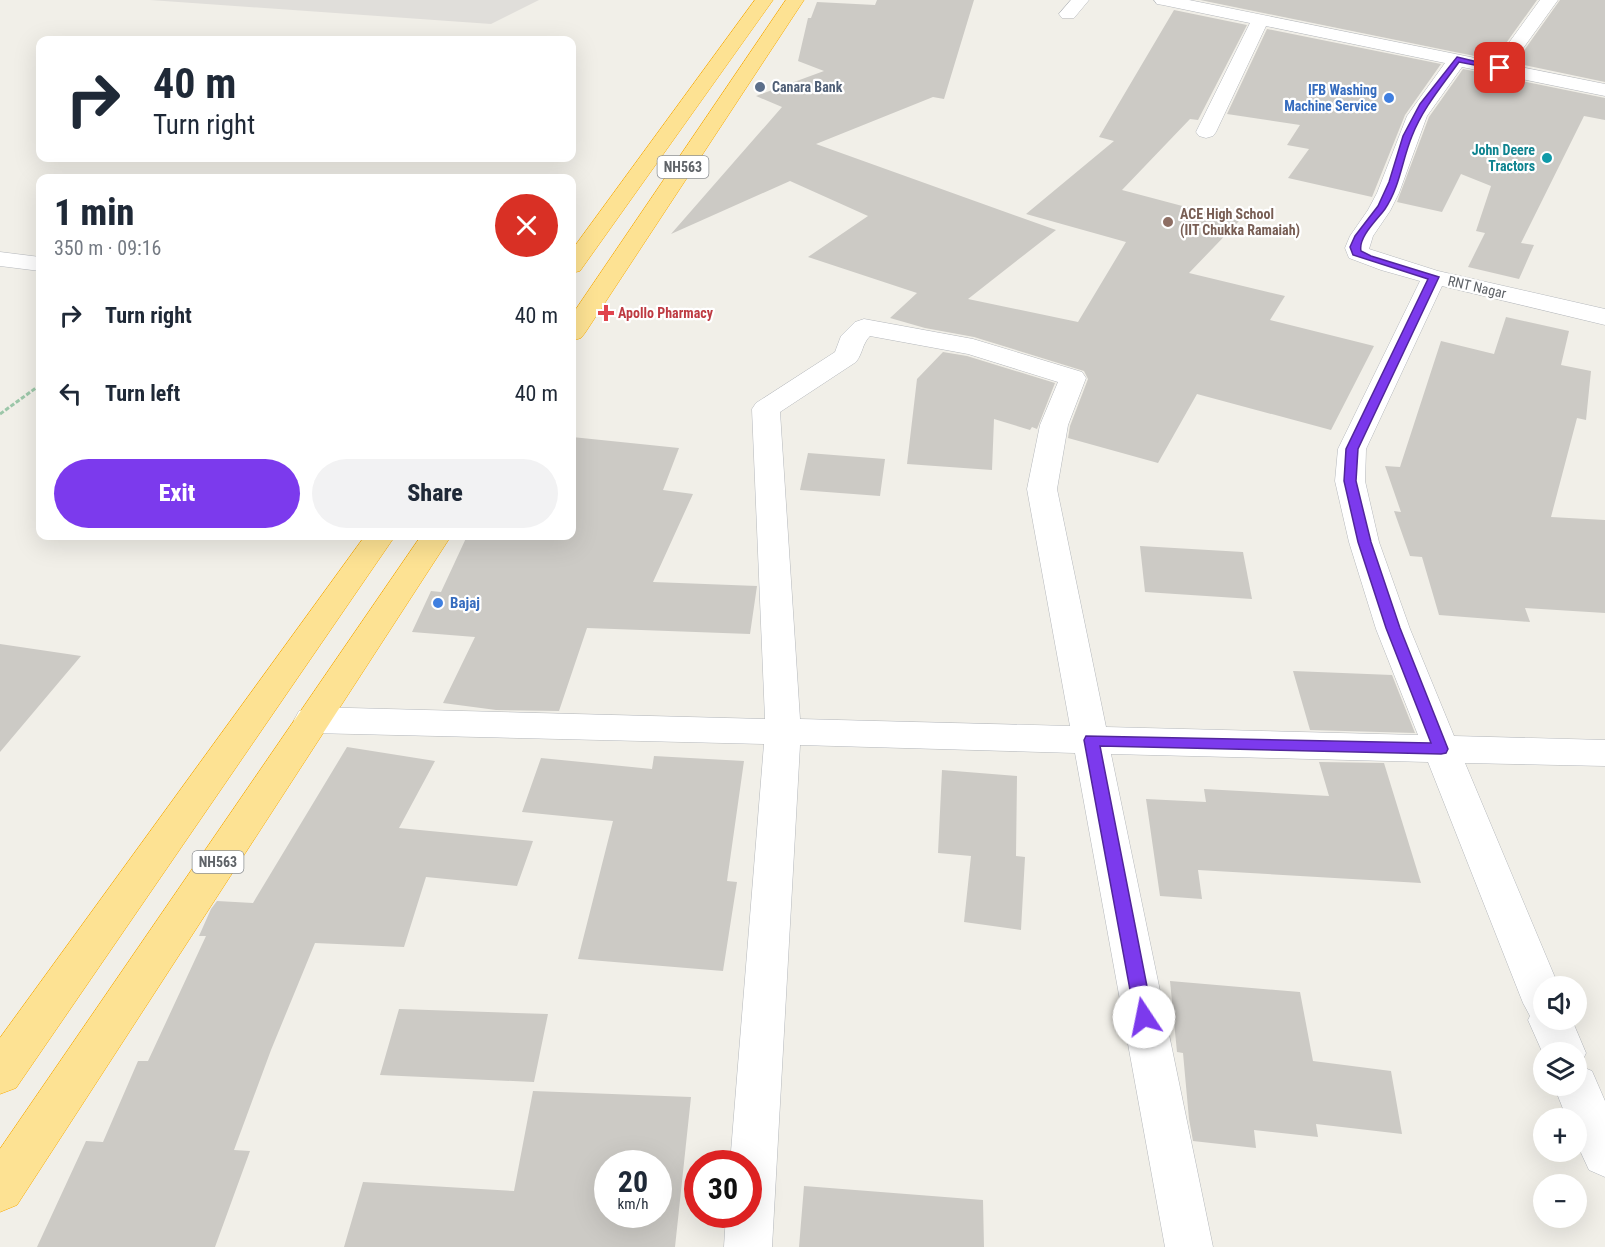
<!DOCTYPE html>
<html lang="en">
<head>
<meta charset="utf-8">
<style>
  :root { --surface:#fff; --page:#f2f2f3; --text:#1f2937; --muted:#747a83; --accent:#7c3aed }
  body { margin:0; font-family:"Roboto Condensed",sans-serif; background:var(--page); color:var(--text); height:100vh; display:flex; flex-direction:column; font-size:22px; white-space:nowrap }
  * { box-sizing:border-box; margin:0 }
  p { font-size:20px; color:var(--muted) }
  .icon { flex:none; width:33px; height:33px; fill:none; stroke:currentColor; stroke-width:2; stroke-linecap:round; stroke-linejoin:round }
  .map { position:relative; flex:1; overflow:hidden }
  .details { position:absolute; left:36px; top:174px; width:540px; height:366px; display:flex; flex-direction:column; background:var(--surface); border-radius:12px; box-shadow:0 6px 24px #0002 }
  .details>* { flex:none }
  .guide { position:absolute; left:36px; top:36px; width:540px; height:126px; border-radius:12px; box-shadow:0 6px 24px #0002; background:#fff; color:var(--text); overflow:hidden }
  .controls { position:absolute; left:1533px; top:976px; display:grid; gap:12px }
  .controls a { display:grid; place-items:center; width:54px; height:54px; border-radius:50%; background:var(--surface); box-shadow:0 6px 24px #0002; font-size:30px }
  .speed { position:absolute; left:594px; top:1150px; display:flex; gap:12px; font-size:30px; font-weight:700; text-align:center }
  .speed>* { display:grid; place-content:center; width:78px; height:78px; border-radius:50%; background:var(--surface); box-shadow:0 6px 24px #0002; line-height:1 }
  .speed small { font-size:15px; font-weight:400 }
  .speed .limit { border:9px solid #d22; background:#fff; color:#111 }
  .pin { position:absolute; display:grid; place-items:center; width:51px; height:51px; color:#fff; margin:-26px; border-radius:12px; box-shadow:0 3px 9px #0006 }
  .me { position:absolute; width:66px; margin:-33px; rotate:349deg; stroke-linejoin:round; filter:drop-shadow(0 0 4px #0008) }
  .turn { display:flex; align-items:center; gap:21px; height:126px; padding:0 18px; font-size:27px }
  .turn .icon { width:78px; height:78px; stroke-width:2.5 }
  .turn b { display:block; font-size:42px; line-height:51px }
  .round { display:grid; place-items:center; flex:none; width:63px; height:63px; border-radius:32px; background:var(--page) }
  .head { display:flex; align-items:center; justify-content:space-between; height:102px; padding:0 18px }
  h1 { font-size:36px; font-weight:800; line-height:45px }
  .action { display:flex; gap:12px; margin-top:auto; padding:12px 18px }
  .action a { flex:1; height:69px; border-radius:36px; background:var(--accent); color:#fff; font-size:24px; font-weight:800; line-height:69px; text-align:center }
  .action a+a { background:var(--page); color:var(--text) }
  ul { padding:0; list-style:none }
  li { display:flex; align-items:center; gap:18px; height:78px; padding:0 18px }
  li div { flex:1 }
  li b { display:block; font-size:22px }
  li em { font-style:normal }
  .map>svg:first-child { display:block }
  .industrial { fill:#e0deda }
  .building { fill:#cccac5; fill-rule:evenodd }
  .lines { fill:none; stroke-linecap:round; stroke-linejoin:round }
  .minor-casing { stroke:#b5b8bc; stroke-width:1 }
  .highway-casing { stroke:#f9ab00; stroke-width:1 }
  .path { stroke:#9cc7a9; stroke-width:3; stroke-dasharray:4.5 2; stroke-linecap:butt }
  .minor { fill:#fff; fill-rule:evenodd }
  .highway { fill:#fde293; fill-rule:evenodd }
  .route { fill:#7c3aed; stroke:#51269a; stroke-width:1.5 }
  .service-dot { fill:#5c6f8a; stroke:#fff; stroke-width:2 }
  .shop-dot { fill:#3f7fe0; stroke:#fff; stroke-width:2 }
  .culture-dot { fill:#0f9aa8; stroke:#fff; stroke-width:2 }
  .education-dot { fill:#8d6e63; stroke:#fff; stroke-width:2 }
  .health-dot { fill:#e0444e; stroke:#fff; stroke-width:2 }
  .labels { text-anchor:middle; stroke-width:4.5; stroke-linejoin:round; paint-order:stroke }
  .far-service-label { font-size:14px; font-weight:bold; fill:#4e5e75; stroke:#fff; text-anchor:start }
  .far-shop-label { font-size:14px; font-weight:bold; fill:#366cbe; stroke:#fff; text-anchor:end }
  .far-culture-label { font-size:14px; font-weight:bold; fill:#0d838f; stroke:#fff; text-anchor:end }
  .shield { fill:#fff; stroke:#8f9295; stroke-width:1.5 }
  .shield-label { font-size:14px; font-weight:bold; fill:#5f6368 }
  .far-education-label { font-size:14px; font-weight:bold; fill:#785e54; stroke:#fff; text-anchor:start }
  .far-street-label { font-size:14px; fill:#5f6368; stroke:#fff }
  .far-health-label { font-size:14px; font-weight:bold; fill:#be3a42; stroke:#fff; text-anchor:start }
  .shop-label { font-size:15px; font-weight:bold; fill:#366cbe; stroke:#fff; text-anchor:start }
</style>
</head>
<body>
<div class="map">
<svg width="1605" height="1247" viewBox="0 0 1605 1247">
  <rect width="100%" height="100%" fill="#f1efe8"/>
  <!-- industrial -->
  <path class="industrial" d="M150,0H539L491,24Z"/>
  <!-- building -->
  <path class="building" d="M877,0H974L944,99L933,97L816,144L1056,230L968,299L1078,322L1126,242L1026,214L1114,141L1099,137L1174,10L1247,25L1198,120L1190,119L1122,190L1239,221L1189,273L1285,296L1270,320L1374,346L1331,430L1197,394L1158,463L1068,438L1070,426L1088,379L1084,371L974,337L925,328L890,318L917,293L808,257L868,216L790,181L671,234L782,107L756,96L824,71L798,61L808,18H811L817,2L875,5Z
    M1200,0H1537L1494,60Z
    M1560,0H1605V82L1515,63Z
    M1267,29L1441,64L1405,115L1372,197L1288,178L1309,149L1287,145L1300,125L1227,114Z
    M1463,69L1605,98V120L1584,116L1521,243L1534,245L1519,279L1468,267L1485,233L1476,231L1491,186L1461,174L1442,212L1397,202L1429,117Z
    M1506,317L1569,331L1561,365L1591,371L1586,420L1577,418L1551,517L1605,520V613L1525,608L1530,622L1439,615L1422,557L1410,556L1394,511L1401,512L1385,466L1400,467L1441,341L1494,354Z
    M943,352L967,356L1055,383L1037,429L1032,427L1030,430L994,419L992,470L907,464L917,379Z
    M572,437L679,448L663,490L693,494L653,582L757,586L750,634L587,628L559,711L496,710L443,703L475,637L412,632L431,591L441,592L467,536H572Z
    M808,453L885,459L880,496L800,490Z
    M1140,546L1243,552L1252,599L1145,592Z
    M0,644L81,656L0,752Z
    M1293,671L1392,675L1415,733L1310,730Z
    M347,747L435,761L399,828L533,841L517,886L426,877L404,947L315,943L271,1050L234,1150L250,1151L215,1247H37L86,1141L103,1142L138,1061H148L206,936H199L211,909L217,901L253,903Z
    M654,756L744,761L727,881L737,882L723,971L578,959L613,821L522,812L541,758L652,769Z
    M1319,762L1384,763L1421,883L1198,870L1202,899L1160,896L1146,799L1206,802L1204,789L1329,796Z
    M942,770L1017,776L1016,856L1025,857L1021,930L964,922L971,856L938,853Z
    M1170,981L1300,992L1313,1061L1391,1071L1402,1134L1316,1124L1318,1137L1254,1130L1256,1148L1193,1141L1189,1119L1183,1053L1177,1052Z
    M399,1009L548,1014L534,1082L380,1075Z
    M533,1091L691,1097L675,1247H344L363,1182L514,1191ZM608,1164H658V1215H608Z
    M804,1186L983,1200L984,1247H799Z"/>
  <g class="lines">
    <!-- minor casing -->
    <g class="minor-casing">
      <path id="minor" d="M1071,0H1089L1074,18H1062L1059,14Z
        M1154,0H1189L1495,62L1540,0H1558L1511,65L1605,84V96L1462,67L1427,116L1399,193L1390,211L1373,236L1369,249L1438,271L1605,309V325L1442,286L1366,449L1365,481L1379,542L1410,629L1454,736L1605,740V766L1465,763L1559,987H1544V1020H1572L1586,1053L1580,1066L1592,1071L1605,1101V1177L1589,1170L1576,1142V1119H1567L1554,1086H1576V1053H1544V1056L1528,1020L1530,1016L1523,1003L1428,762L1111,754L1213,1247H1165L1075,753L800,745L772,1247H724L726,1215H748V1164H730L764,744L312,733L299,729L294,720L299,711L312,707L765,719L752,409L756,403L835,352L841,336L855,322L864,319L973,339L1082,372L1086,378L1068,425L1057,489L1106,727L1418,735L1376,629L1349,542L1335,481L1338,449L1420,281L1381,270L1349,258L1345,248L1350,236L1368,210L1377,193L1407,116L1445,63L1266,26L1216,132L1213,136L1206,138L1199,136L1196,132L1250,23L1163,5L1157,4ZM870,336L968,354L1058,382L1040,425L1027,489L1070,726L800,719L780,412L856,362C863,353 862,344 870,336Z
        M0,252L40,257V271L0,266Z"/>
    </g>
    <!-- highway casing -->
    <g class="highway-casing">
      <path id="highway" d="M755,0H773L580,271L572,273V250Z
        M786,0H804L585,333L581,338L572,341V315Z
        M365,536H395L16,1088L0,1094V1038Z
        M421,536H451L17,1205L0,1212V1149Z"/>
    </g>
    <!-- path -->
    <path class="path" d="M0,414L40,385"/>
    <!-- minor -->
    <use href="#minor" class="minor"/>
    <!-- highway -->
    <use href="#highway" class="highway"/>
  </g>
  <!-- route -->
  <path class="route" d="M1457,57L1503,68L1500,70L1459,62C1442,86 1423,108 1412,136C1402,160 1400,187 1385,209C1377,220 1358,237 1361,251L1371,256L1439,277L1358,449L1356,481L1371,542L1400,628L1448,749L1446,753L1441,754L1100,746L1153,1017L1151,1022L1144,1024L1138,1022L1135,1017L1084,740L1086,736L1431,743L1386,628L1358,542L1344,481L1346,449L1428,279L1353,255L1350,247L1355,236L1378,206L1389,182L1403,136L1420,104Z"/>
  <!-- markers -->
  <circle class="service-dot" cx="760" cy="87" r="6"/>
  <g class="shop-dot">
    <circle cx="1389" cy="98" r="6"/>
    <circle cx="438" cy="603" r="6"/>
  </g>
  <circle class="culture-dot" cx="1547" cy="158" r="6"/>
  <circle class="education-dot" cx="1168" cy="222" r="6"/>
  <path class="health-dot" d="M603 304h6v6h6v6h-6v6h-6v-6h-6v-6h6z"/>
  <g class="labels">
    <!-- far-service labels -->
    <g class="far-service-label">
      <text x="772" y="92">Canara Bank</text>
    </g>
    <!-- far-shop labels -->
    <g class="far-shop-label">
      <text x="1377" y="95">IFB Washing<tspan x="1377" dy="16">Machine Service</tspan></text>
    </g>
    <!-- far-culture labels -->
    <g class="far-culture-label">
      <text x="1535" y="155">John Deere<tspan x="1535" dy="16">Tractors</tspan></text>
    </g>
    <!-- shield labels -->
    <g class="shield">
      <rect x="657.5" y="156" width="51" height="22" rx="4.5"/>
      <rect x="192.5" y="851" width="51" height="22" rx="4.5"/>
    </g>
    <g class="shield-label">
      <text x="683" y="172">NH563</text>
      <text x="218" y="867">NH563</text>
    </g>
    <!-- far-education labels -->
    <g class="far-education-label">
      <text x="1180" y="219">ACE High School<tspan x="1180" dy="16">(IIT Chukka Ramaiah)</tspan></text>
    </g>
    <!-- far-street labels -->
    <g class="far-street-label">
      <text transform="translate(1477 287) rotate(13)" y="5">RNT Nagar</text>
    </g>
    <!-- far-health labels -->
    <g class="far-health-label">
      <text x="618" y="318">Apollo Pharmacy</text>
    </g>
    <!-- shop labels -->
    <g class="shop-label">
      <text x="450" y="608">Bajaj</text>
    </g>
  </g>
</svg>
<div class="controls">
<a><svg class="icon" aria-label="sound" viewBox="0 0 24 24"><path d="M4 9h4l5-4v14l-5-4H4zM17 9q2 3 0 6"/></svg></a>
<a><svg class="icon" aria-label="layers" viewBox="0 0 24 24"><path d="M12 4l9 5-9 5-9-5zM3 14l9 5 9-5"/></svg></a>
<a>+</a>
<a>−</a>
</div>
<div class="speed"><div>20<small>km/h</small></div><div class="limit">30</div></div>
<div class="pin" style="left:1500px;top:68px;background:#d93025"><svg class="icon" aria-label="arrive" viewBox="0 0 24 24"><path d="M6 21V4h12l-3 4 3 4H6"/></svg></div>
<svg class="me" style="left:1144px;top:1017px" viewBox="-20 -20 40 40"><circle r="19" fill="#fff"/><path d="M0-13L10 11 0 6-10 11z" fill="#7c3aed"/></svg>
<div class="guide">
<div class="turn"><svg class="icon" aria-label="right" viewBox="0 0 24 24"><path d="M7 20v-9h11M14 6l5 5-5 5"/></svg><div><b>40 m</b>Turn right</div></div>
</div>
<section class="details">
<div class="head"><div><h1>1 min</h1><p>350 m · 09:16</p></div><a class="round" style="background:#d93025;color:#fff"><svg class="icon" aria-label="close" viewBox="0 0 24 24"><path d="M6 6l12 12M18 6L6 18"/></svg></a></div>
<ul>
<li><svg class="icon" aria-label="right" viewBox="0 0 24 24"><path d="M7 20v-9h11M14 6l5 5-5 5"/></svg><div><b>Turn right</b></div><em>40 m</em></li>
<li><svg class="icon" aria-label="left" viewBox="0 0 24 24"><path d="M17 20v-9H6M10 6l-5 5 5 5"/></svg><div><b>Turn left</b></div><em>40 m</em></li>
</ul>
<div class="action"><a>Exit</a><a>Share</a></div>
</section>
</div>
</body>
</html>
